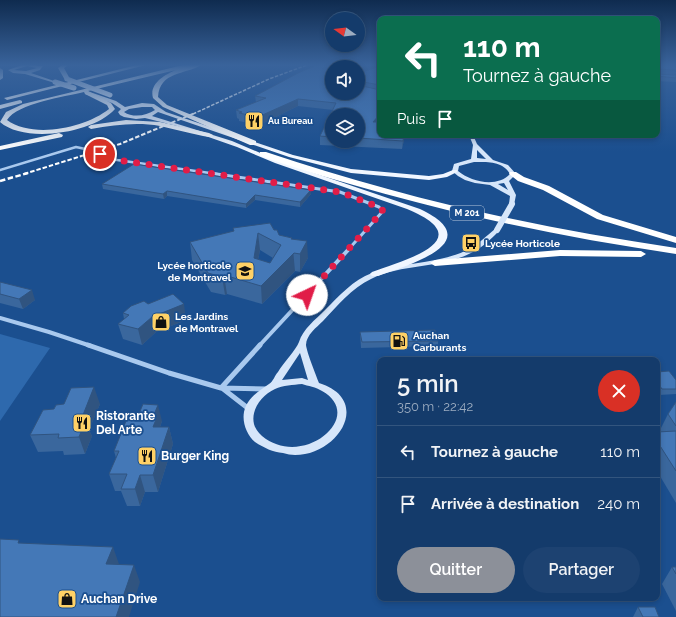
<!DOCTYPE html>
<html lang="fr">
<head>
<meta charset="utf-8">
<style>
  :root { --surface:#143b6b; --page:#1d4271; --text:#f1f3f6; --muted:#9dadc1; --line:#33557e; --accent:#8c9099 }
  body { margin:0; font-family:Raleway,sans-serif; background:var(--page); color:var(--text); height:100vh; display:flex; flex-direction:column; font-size:15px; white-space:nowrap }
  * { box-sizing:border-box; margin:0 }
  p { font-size:13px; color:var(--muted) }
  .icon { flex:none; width:22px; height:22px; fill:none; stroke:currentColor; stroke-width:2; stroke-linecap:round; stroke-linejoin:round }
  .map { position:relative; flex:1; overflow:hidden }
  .sheet { position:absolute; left:377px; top:357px; width:283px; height:244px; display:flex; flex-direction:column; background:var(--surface); border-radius:8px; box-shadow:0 2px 6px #0003,0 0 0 1px var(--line) }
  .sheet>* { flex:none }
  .guide { position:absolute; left:377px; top:16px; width:283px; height:122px; border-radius:8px; box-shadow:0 2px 6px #0003,0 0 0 1px var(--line); background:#0b6e4f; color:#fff; overflow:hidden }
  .needle { width:26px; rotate:285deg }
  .tools { position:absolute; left:325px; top:12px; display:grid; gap:8px }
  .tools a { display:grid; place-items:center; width:40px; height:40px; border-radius:50%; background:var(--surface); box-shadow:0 2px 6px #0003,0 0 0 1px var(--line); font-size:20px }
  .pin { position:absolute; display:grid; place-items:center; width:34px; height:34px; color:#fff; margin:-17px; border:2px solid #fff; border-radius:50%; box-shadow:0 1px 4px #0007 }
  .me { position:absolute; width:44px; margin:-22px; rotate:42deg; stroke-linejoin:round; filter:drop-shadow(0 0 3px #0008) }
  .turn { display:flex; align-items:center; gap:14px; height:84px; padding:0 20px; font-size:18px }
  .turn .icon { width:52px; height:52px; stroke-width:2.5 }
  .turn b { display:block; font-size:28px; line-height:34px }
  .then { display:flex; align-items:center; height:38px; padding:0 20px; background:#0003; gap:8px; font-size:15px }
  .round { display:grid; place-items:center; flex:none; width:42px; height:42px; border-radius:21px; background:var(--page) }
  .headline { display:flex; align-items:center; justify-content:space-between; height:68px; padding:0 20px }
  h1 { font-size:24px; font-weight:600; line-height:30px }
  .cta { display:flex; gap:8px; margin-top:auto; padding:8px 20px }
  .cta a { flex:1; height:46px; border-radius:24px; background:var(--accent); color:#fff; font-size:16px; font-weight:600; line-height:46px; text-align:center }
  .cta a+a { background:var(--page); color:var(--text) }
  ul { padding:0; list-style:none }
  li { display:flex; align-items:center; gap:12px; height:52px; padding:0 20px; border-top:1px solid var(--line) }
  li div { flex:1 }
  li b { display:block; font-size:15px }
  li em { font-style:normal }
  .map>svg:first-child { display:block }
  .green { fill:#2e69ad }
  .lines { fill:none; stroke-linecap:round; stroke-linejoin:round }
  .street-tunnel { stroke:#3d69a0; stroke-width:2.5; stroke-dasharray:2.5 1; stroke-linecap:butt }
  .street-far3 { stroke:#a9c9ee; stroke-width:2.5 }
  .street-far2 { stroke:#a9c9ee; stroke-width:3 }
  .street-far1 { stroke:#a9c9ee; stroke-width:4 }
  .street { stroke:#a9c9ee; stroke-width:5 }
  .secondary { fill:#d6e6fa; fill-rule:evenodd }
  .primary { fill:#f0f6ff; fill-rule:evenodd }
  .highway { fill:#fff; fill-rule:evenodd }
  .rail-far2 { stroke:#fff; stroke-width:1.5; stroke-dasharray:3.5 1.5; stroke-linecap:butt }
  .rail-far1 { stroke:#fff; stroke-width:2; stroke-dasharray:4.5 2; stroke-linecap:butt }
  .rail { stroke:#fff; stroke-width:2.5; stroke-dasharray:5.5 2.5; stroke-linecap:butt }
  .secondary-bridge { stroke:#d6e6fa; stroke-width:6 }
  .primary-bridge { stroke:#f0f6ff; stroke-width:5 }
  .wall { fill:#3a679d; fill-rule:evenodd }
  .shaded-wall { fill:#305480 }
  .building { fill:#4478b7; stroke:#305480; fill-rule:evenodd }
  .route { stroke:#e11d48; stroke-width:7; stroke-dasharray:0 12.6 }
  .labels { text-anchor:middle; stroke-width:3.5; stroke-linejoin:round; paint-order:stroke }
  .far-poi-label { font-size:9px; font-weight:bold; fill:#fff; stroke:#1b4f8f; text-anchor:start }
  .shield { fill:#1b4f8f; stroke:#bbcadd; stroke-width:1 }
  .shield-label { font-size:9px; font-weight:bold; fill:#fff }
  .poi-label { font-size:10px; font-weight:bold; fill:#fff; stroke:#1b4f8f; text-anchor:start }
  .near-poi-label { font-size:12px; font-weight:bold; fill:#fff; stroke:#1b4f8f; text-anchor:start }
</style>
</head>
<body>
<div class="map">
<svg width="676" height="617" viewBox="0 0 676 617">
  <rect width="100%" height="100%" fill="#1b4f8f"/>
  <!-- green -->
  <path class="green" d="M0,334L50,348L0,421Z"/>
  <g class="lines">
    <!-- street-tunnel -->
    <path class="street-tunnel" d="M90,150L100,154"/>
    <!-- street-far3 -->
    <path class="street-far3" d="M100,154L117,160L217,174
      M0,170L76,147L90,150"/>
    <!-- street-far2 -->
    <path class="street-far2" d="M210,173L340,192L379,207L383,211L347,251"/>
    <!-- street-far1 -->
    <path class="street-far1" d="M0,318L49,332L91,346
      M259,346L348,250"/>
    <!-- street -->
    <path class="street" d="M88,345L169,373L221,388L267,389
      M221,388L260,345
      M222,388L249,409"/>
    <!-- secondary -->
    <path class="secondary" d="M469,135H473L477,144L493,160L508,165L516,174L509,181L516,195L514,205H510L509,204L510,196L490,185L475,183L465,180L458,176L452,171L454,164L471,159L473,145ZM477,150L486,159L477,158ZM474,162C487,162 503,161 510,174C497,188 471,182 458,171L459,166ZM504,183L508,190L498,184Z
      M497,228L500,230L499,231C491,239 483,247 473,252C442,269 403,263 371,279C352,288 337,306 323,321C317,327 306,335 306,345C307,353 316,375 319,383C373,400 338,455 295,455C291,455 287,454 283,453C273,452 264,448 255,442C247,435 242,423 244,412C247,398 258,392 269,384C273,382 275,375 278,372C283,363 296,350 299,342C303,329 315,320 325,310C339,296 353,280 372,273C403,261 439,265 469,249C479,244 486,236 495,229ZM300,353L308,380L302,378L282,380ZM302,384C308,386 316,387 322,391C367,416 303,470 262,436C244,421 257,397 275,389C283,385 293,385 302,384Z"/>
    <!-- primary -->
    <path class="primary" d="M22,65L43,66L40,70L31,73L57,82L55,83L25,74L13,73L8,70ZM27,66L37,68L26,71L14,70Z
      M87,91L116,101L125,107L142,103L154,104L166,112L293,155L351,169L429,176L443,174L453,170H457V172L447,177L429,180L351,173L289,157L158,112L152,116L232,141L279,161L420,209C490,242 408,265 378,276H372L370,274L372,272C404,260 482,240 407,209L275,163L237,147L177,126L145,118L136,119L124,117L120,115L118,112L121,109L112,103L85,94V92ZM142,107H152L155,110C146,116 133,118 124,112L129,109Z"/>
    <!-- highway -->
    <path class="highway" d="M29,65H37L34,67Z
      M62,65H68L64,68L70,79L69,80H65L58,68Z
      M137,65H146L7,100L4,98Z
      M183,65H201C185,75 160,71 158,97L167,105L256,141V145H250L163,107L153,98C149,84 164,75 176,70L88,91L111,103L115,109C94,133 25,144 0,122L6,112L23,104ZM84,92L85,94L107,105L109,109C85,128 33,139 7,120C18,103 64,97 84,92Z
      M0,68L3,70V78L0,80Z
      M20,100L22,101V103L0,109V105Z
      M126,120L160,122L209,133L213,135L209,137L203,136C188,133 174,129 160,126C137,122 114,125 91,129L88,127L91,125Z
      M59,133L63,135L62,137L0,150V146Z
      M260,152H266C402,198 534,227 676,248V254C533,233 397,202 260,156Z
      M510,172H516L524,177L549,186L603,215L676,237V243L597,219L543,190L518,181L509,174Z
      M560,250L641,251L646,254L641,257L560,256L435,266L430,263L435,260Z"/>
    <!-- rail-far2 -->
    <path class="rail-far2" d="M193,114L269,79L307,65"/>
    <!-- rail-far1 -->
    <path class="rail-far1" d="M24,174L120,144L195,113"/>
    <!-- rail -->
    <path class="rail" d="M0,181L28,173"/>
    <!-- secondary-bridge -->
    <path class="secondary-bridge" d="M497,230L512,204"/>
    <!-- primary-bridge -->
    <path class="primary-bridge" d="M67,79L110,95
      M55,82L74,88"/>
  </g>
  <!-- wall -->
  <path class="wall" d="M316,65H380V135H405L402,149L320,145V136L333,110L298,106L259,125L239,121V119L237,118L236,110L256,102L255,96ZM332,115H358V141H332Z
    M657,65H676V82L657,81ZM657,74L674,75L658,74Z
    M102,184L311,194L300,207L255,200L246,208L167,196L164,199L103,189Z
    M233,228L274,230L279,235L292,238V239L308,258L300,272L295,271L262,304L227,294L225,295L211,292L192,260L190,242L234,231ZM260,250L273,258L270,263L258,260Z
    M0,282L35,300L23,309L0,303Z
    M148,304L186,320L156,332L142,345L123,339L118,324L124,319L123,313Z
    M360,332L438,341V346L361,348Z
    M657,372L676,380V394L659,395L657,391Z
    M676,402V503L657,471V432H661L660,430L668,414Z
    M100,404L89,430L92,436L85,454L64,455L63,451L38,452L30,435L54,409Z
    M162,421L160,427H169L173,444L158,492H145L140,506H127L121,491H115L109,474L116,458L114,451Z
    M672,567H676V611L662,584Z
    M638,607L659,617H633Z"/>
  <!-- shaded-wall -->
  <path class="shaded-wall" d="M369,65H380V68L358,78V71L362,67Z
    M298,99V106L259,125L258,117Z
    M380,114V121L372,130L373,122Z
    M404,135H405L402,149L403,141Z
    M311,190V194L300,207V202Z
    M167,191V196L164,199L163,194Z
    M255,195V200L246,208V204Z
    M258,233L260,250L255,276L254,258Z
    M292,238L295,271L262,304L261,286Z
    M307,241L308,258L300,272V254Z
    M224,275L227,294L225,295L222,277Z
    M32,290L35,300L23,309L19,299Z
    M184,304L186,320L156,332L142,345L138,329L152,317Z
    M94,387L100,404L89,430L92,436L85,454L79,437L81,420Z
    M158,405L162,421L160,427H153V417Z
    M169,427L173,444L158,492L153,475Z
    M140,475L145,492L140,506L135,489Z
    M113,547L119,564L113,581L106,564Z
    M134,565L140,582L129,617H116Z"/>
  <!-- building -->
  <path class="building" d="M317,65H369L362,67L358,71V67H332V93H358V85L380,90V114L373,122H380V135H404L403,141L358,138V115H332V137L320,136L336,103L298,99L258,117L239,113L242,112L236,110L266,98L255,96L298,73Z
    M657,65H676V72L675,70L658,69L657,70Z
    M380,66V85L358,81V76H359L365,71Z
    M657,73L658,74L674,75L676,74V78L657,76Z
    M134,164L311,190L300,202L255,195L246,204L167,191L163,194L102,184Z
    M270,223L274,230H277L279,235L292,238L291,239L307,241L300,254L294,253L261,286L224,275L222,277L208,273L190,242L234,231L233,228ZM258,233L281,245L270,263L254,258Z
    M0,282L32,290L19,299L0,294Z
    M173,294L184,304L152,317L138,329L118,324L129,315L123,313L131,306L144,301L148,304Z
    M435,330L438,341L362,342L360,332Z
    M669,371L676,380V389H662L657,382V372Z
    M94,387L81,420L86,419L79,437L58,438L59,434L30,435L43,410L54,409L56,405L64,404L71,388Z
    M676,402V426L668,414Z
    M143,404L158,405L153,417H157L153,427H169L153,475H140L135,489H121L127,474H109L119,451H114L128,416H138Z
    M676,431V471L657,441V432Z
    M0,539L19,540L18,543L113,547L106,564L134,565L116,617H0Z
    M672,567H676V574Z
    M638,607H655L659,617H643Z"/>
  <!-- sky -->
  <linearGradient id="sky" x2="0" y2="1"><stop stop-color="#0f2b4f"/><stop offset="0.43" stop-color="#39639b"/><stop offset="1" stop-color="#39639b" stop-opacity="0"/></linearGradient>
  <rect width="676" height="151" fill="url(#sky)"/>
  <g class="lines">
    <!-- route -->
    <path class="route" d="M100,154L117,160L340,192L379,207L383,211L381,213L307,295"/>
  </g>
  <!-- icons -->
  <defs>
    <g id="restaurant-square" transform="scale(1)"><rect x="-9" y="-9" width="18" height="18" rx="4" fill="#ffd166" stroke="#1b4f8f"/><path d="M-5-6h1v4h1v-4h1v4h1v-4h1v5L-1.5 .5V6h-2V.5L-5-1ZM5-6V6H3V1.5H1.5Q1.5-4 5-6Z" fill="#111"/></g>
    <g id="bus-square" transform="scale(1)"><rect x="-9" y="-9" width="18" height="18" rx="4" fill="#ffd166" stroke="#1b4f8f"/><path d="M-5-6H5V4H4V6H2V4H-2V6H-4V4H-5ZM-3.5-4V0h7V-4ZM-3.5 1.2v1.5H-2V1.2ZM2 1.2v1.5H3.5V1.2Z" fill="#111"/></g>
    <g id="school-square" transform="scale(1)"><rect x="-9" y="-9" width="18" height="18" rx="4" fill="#ffd166" stroke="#1b4f8f"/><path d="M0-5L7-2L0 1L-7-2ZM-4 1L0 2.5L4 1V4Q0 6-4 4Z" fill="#111"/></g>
    <g id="shop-square" transform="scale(1)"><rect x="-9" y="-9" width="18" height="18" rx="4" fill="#ffd166" stroke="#1b4f8f"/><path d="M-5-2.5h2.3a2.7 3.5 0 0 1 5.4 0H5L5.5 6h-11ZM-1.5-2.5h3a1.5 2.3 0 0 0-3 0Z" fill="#111"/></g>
    <g id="fuel-square" transform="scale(1)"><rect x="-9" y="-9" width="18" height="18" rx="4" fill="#ffd166" stroke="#1b4f8f"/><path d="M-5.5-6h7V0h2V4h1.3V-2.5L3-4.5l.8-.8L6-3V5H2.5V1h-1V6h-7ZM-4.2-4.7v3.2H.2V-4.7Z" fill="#111"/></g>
  </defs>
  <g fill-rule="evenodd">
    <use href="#restaurant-square" x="254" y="121"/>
    <use href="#bus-square" x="471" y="243"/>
    <use href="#school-square" x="245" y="271"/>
    <use href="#shop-square" x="161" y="322"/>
    <use href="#fuel-square" x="399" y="341"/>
    <use href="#restaurant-square" x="82" y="423"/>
    <use href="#restaurant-square" x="147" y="456"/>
    <use href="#shop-square" x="67" y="599"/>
  </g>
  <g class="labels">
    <!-- far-poi labels -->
    <g class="far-poi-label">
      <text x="268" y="124">Au Bureau</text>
    </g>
    <!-- shield labels -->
    <rect class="shield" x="450" y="206" width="34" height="14" rx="3"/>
    <g class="shield-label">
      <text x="467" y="216">M 201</text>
    </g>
    <!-- poi labels -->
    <g class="poi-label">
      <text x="485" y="247">Lycée Horticole</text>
      <text x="231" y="269" text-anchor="end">Lycée horticole<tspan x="231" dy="12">de Montravel</tspan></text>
      <text x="175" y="320">Les Jardins<tspan x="175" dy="12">de Montravel</tspan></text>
      <text x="413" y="339">Auchan<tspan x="413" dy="12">Carburants</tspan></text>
    </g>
    <!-- near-poi labels -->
    <g class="near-poi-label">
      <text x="96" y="420">Ristorante<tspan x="96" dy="14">Del Arte</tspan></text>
      <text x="161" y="460">Burger King</text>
      <text x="81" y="603">Auchan Drive</text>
    </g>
  </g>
</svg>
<div class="tools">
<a><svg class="needle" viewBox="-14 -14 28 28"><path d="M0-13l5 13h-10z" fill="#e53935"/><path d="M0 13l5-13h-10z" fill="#9dadc1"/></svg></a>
<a><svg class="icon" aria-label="sound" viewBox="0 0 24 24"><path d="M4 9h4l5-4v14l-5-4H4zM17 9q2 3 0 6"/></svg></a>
<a><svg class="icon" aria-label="layers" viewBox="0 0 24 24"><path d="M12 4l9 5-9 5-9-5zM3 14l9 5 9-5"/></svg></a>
</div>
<div class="pin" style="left:100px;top:154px;background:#d93025"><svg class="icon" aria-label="arrive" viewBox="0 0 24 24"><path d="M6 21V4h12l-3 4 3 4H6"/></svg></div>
<svg class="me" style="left:307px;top:295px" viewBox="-20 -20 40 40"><circle r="19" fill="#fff"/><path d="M0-13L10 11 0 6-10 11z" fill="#e11d48"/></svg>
<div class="guide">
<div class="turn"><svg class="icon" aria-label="left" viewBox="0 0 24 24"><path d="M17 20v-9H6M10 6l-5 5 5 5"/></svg><div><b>110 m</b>Tournez à gauche</div></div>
<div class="then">Puis<svg class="icon" aria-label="arrive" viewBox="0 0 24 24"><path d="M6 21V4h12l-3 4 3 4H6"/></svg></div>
</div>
<section class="sheet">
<div class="headline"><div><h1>5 min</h1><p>350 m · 22:42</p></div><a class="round" style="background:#d93025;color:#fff"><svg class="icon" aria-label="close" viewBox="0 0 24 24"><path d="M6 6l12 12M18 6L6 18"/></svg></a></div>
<ul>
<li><svg class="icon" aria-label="left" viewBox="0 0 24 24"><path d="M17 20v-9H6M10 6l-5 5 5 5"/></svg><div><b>Tournez à gauche</b></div><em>110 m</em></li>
<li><svg class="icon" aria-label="arrive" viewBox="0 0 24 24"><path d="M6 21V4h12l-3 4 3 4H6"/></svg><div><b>Arrivée à destination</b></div><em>240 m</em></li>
</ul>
<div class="cta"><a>Quitter</a><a>Partager</a></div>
</section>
</div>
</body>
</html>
